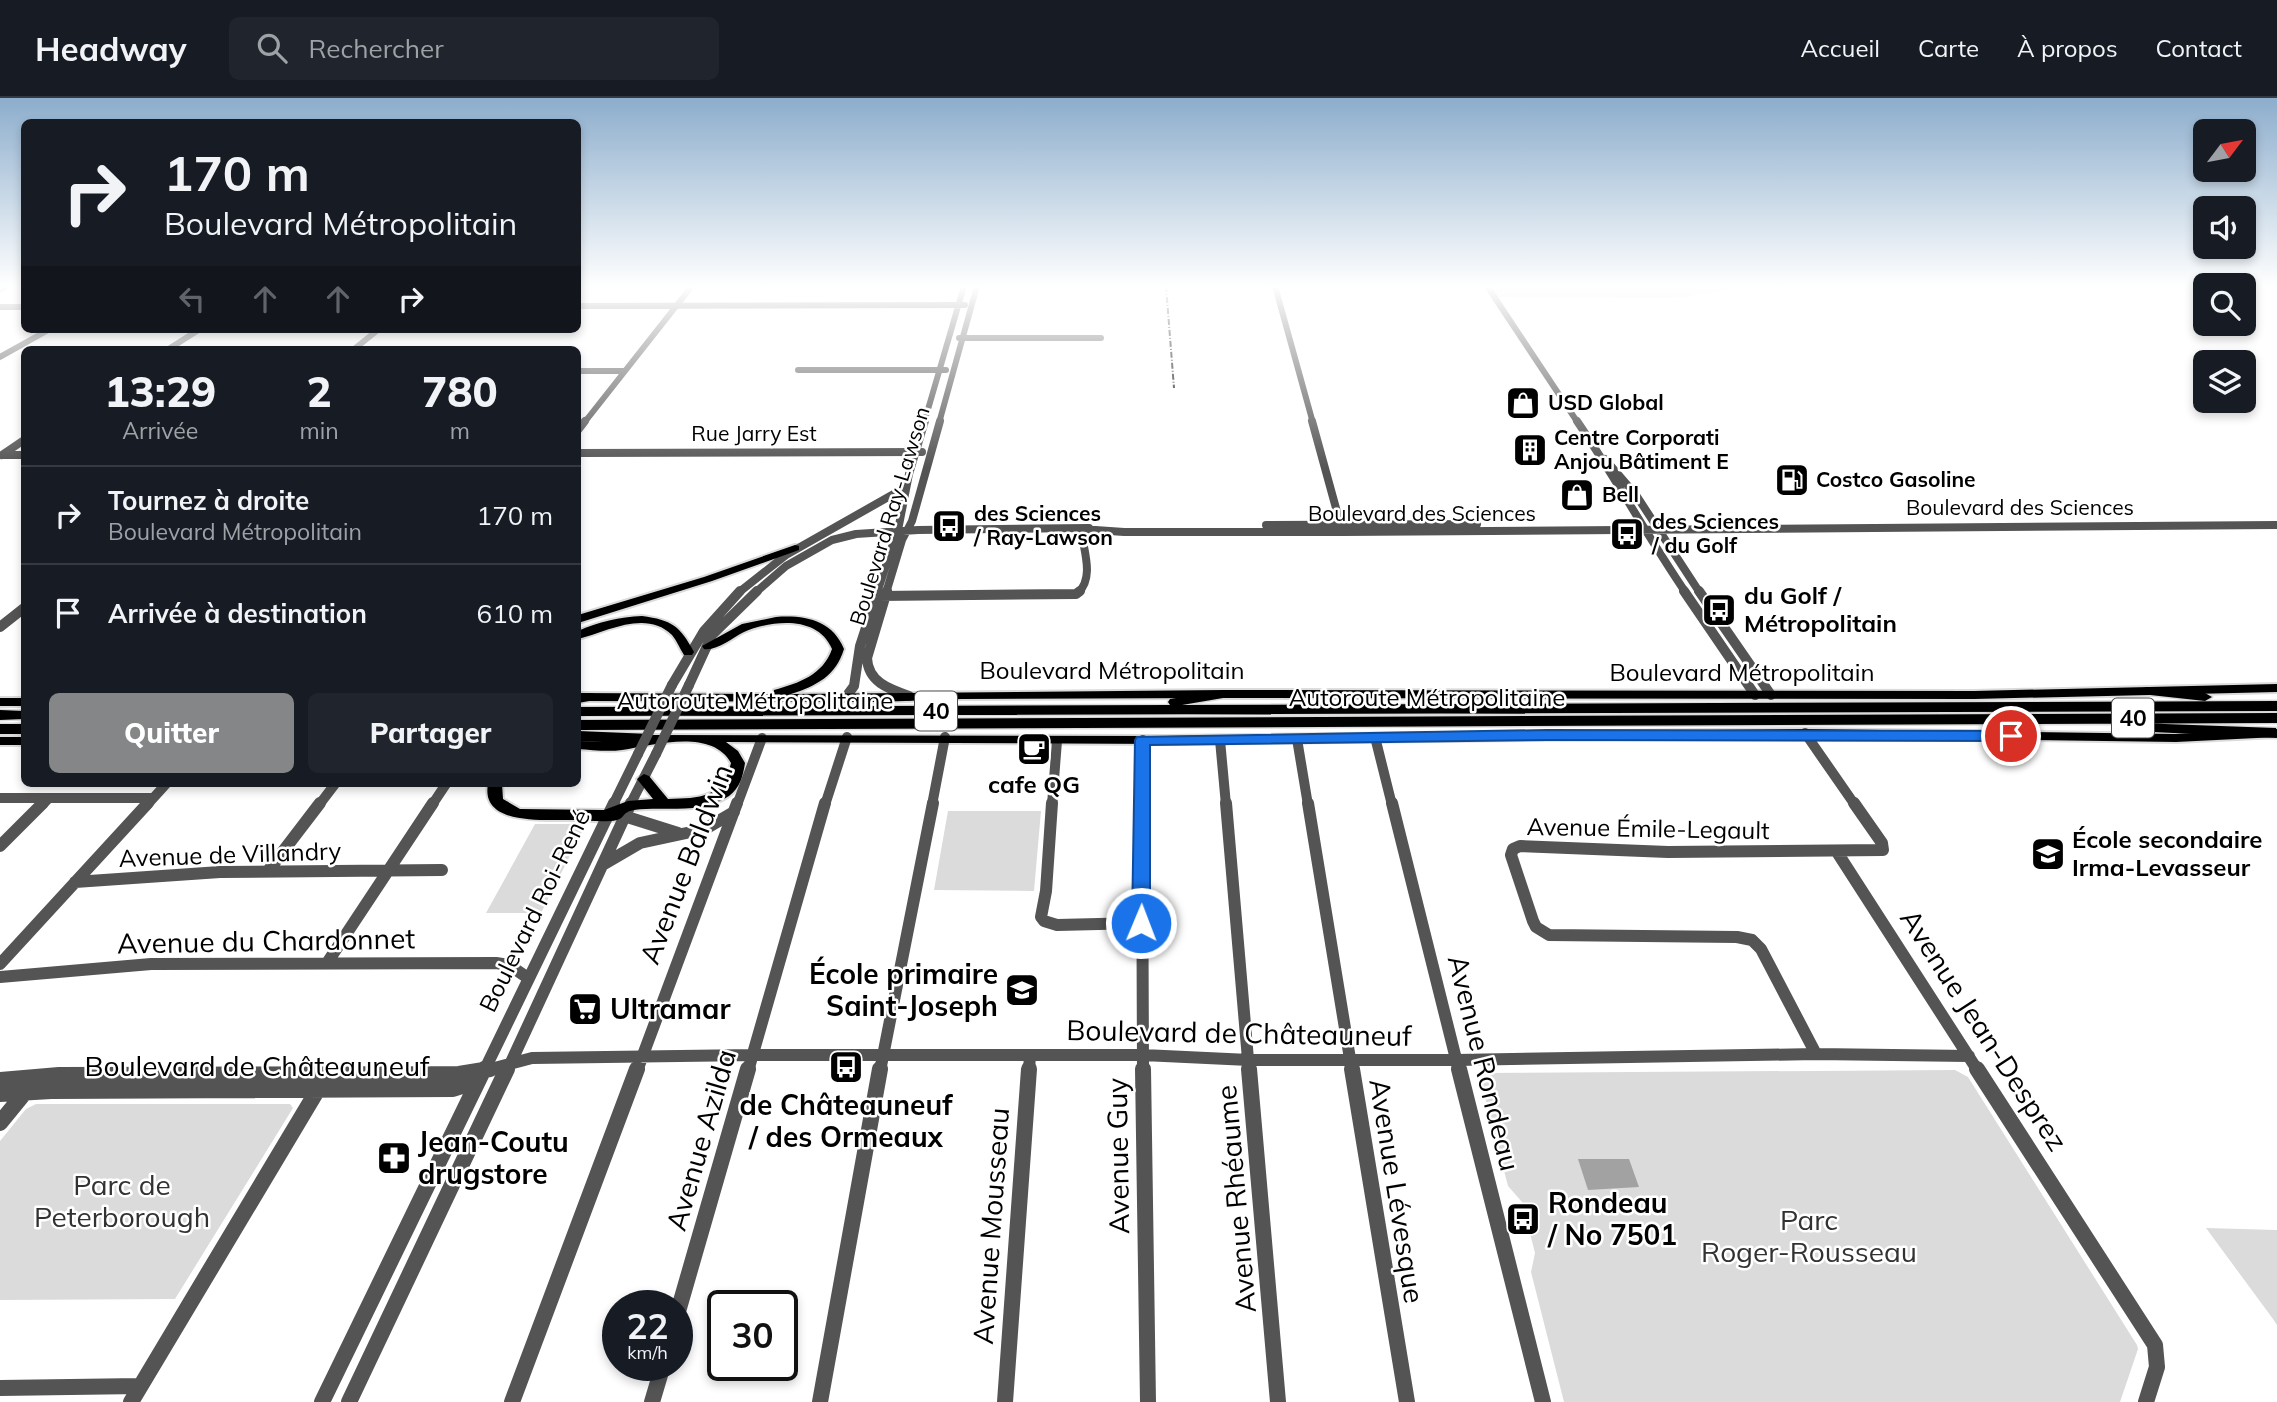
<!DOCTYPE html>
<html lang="fr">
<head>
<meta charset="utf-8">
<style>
  :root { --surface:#171b24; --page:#20242c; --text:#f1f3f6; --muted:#9ea1a6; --line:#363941; --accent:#858687 }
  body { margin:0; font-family:Mulish,sans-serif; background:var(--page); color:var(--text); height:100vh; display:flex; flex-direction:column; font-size:26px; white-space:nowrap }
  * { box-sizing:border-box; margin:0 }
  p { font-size:23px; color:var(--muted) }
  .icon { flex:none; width:38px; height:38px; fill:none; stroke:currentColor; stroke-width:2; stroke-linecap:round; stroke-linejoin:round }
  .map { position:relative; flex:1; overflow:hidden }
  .panel { position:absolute; left:21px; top:248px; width:560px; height:441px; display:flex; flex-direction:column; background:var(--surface); border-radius:10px; box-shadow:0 4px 10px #0003 }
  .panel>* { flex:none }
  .guide { position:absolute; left:21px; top:21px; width:560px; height:214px; border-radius:10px; box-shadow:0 4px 10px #0003; background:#171b24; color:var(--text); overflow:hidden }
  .needle { width:46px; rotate:58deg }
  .controls { position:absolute; left:2193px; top:21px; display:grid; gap:14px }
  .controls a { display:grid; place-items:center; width:63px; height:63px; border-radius:10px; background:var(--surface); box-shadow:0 4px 10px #0003; font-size:35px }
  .speed { position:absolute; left:602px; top:1192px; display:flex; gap:14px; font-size:35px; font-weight:700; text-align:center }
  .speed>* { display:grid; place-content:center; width:91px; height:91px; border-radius:50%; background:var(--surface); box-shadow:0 4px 10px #0003; line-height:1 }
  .speed small { font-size:18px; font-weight:400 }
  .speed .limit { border:4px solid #111; border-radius:10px; background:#fff; color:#111 }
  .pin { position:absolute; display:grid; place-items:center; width:60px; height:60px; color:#fff; margin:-30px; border:4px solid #fff; border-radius:50%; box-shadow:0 2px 7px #0007 }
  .me { position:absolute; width:77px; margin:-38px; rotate:1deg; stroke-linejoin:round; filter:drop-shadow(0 0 5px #0008) }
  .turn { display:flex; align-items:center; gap:24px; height:147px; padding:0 28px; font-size:32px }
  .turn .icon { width:91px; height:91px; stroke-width:2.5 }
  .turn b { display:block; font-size:49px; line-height:60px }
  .lanes { display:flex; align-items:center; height:66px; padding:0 28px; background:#0003; justify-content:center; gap:35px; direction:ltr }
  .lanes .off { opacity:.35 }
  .eta { display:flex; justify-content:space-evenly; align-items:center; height:119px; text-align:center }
  .eta b { font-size:42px; font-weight:800; line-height:49px }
  .cta { display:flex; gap:14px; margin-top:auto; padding:14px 28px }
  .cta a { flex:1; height:80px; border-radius:10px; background:var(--accent); color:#fff; font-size:28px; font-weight:800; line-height:80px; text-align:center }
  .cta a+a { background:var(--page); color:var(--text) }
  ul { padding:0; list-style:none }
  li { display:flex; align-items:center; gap:21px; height:98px; padding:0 28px; border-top:2px solid var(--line) }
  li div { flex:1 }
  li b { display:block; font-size:26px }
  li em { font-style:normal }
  header { display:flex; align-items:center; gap:42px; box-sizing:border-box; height:98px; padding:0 35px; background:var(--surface); border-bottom:2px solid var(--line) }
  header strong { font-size:33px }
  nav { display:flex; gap:38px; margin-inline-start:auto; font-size:24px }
  .search { width:490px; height:63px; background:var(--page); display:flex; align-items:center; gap:18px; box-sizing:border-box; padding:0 24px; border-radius:10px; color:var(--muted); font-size:26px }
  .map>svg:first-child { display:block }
  .green { fill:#dbdbdb }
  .water { fill:#a2a2a2 }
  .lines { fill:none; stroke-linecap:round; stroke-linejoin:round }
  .major-casing { stroke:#dbdbdb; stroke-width:4 }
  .highway-casing { stroke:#dbdbdb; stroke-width:3 }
  .minor-far4 { stroke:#545454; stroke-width:6 }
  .minor-far3 { stroke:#545454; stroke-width:8 }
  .minor-far2 { stroke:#545454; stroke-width:10 }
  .minor-far1 { stroke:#545454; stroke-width:12 }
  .minor { stroke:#545454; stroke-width:16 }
  .major { fill:#000; fill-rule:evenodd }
  .highway { fill:#000; fill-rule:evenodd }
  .rail { stroke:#000; stroke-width:2; stroke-dasharray:6 2 1 2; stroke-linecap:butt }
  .minor-bridge { stroke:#545454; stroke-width:10 }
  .route { fill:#1a73e8; stroke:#114b97; stroke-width:2 }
  .labels { text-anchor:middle; stroke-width:5; stroke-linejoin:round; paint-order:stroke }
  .far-poi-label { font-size:21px; font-weight:bold; fill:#000; stroke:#fff; text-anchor:start }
  .far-street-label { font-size:21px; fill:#000; stroke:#fff }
  .shield { fill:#fff; stroke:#4c4c4c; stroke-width:2 }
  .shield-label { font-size:23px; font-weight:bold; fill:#000 }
  .poi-label { font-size:24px; font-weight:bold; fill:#000; stroke:#fff; text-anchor:start }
  .street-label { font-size:24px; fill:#000; stroke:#fff }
  .near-street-label { font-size:28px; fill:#000; stroke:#fff }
  .near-poi-label { font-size:28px; font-weight:bold; fill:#000; stroke:#fff; text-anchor:start }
  .near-park-label { font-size:28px; fill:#323232; stroke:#fff }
</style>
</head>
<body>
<header>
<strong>Headway</strong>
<div class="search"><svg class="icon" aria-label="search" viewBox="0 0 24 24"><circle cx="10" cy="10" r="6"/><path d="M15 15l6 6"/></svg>Rechercher</div>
<nav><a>Accueil</a><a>Carte</a><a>À propos</a><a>Contact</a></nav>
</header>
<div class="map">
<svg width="2277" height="1304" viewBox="0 0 2277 1304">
  <rect width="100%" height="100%" fill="#fff"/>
  <!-- green -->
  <path class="green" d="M1488,188H1751L1675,200L1497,199Z
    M948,713H1041L1034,793L934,792Z
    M535,726H586L541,815H486Z
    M1955,972L1968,979L2137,1247L2138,1251L2120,1304H1564L1531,1174L1535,1155L1522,1104L1508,1088L1480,980L1483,975Z
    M36,1006H290L293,1010L175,1201L0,1202V1043L26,1011Z
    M2206,1130L2277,1132V1227L2273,1221Z"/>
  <!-- water -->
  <path class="water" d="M1578,1061H1629L1639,1089L1588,1092Z"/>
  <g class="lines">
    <!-- major casing -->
    <g class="major-casing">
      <path id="major" d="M2,188H11L0,194Z
        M795,447L799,448V452L712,483L578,525V517L704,479Z
        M642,518C672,522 680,528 694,554L692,557H684C680,551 677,543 672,537C646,511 606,534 578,541V533C598,524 620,519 642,518Z
        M776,519C805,517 832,522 844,551C836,578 816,588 791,596L1224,592L1974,593L2277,586V594L1974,601L1224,600L962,601L876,604L578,603V595L773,596L774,592C799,585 823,577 832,551C818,517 772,522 744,534C732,540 717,553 704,551L702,548L742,526Z
        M0,600H24V608H0Z
        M1805,631L2176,636L2277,631V639L2176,644L1805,639L1166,646L726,644L738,653L745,665C743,678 740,690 729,698C701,717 664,708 634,712C622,714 625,720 617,722C604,725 587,722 574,722C548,721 480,729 488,686H502L503,701L520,711L604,712L628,703L653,701L637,681L644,676L649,678L668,701C700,700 723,700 731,665C712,630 654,647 622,652C608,654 592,652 578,651V643L620,644L651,637L1166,638Z
        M0,639H24V647H0Z"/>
    </g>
    <!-- highway casing -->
    <g class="highway-casing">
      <path id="highway" d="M2146,589L2205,595L2212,599L2205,603L2141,596L2139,593Z
        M1224,592L1231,596L1229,599L1182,607L2277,603V613L578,618V609L1170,607L1168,604L1170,601Z
        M590,595L595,596L597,599L595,602L578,605V597Z
        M0,612L24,613V621L0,622Z
        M2277,615V625L578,632V622Z
        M2137,625L2276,630L2277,640L2132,633L2129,630L2132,627Z
        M0,626H24V636H0Z
        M578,633L651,636L659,641L651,646L578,643Z"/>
    </g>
    <!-- minor-far4 -->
    <path class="minor-far4" d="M1275,188L1313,325
      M1487,188L1578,325
      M578,208L965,207
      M0,209H24
      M959,240H1101
      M167,252L200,231
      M353,252L379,231
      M0,259L50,231
      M798,272H946
      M578,273H624
      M584,325L692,188
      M924,325L964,188
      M939,325L977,188"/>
    <!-- minor-far3 -->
    <path class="minor-far3" d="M1312,323L1342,432
      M1577,323C1615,379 1647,438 1686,495
      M578,332L585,323
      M578,355L922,354
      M2,357L24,342
      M3,357H24
      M1605,361L1636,397L1700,495
      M1266,427L1477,426
      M1081,431L1124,434H1343L2277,427
      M738,495L786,457L906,389
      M755,495L786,468L832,442L856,436L918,432L1089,430
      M877,495L899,427L909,376L925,323
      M886,495L902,442L912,423L940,323
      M1078,495C1095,479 1083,451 1081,431"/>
    <!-- minor-far2 -->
    <path class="minor-far2" d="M887,493L867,560C868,584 889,591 909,598
      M1684,493L1755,597
      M1699,493L1771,597
      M879,498L1076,496L1080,493
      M0,529L24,510
      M672,587L704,533L740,493
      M689,587L712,537L757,493
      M845,600L854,588L860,548L878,493
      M1805,635L1855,707
      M1375,639L1392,707
      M1297,641L1308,707
      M1220,642L1226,707
      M0,700H153
      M42,707L49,700
      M147,707L166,686
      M319,707L335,686
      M432,707L446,686
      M613,707L638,656
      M630,707L656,656
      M737,707L762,640
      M825,707L847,639
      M932,707L945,639
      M1052,707L1057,643
      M1142,707L1143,642"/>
    <!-- minor-far1 -->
    <path class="minor-far1" d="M1052,705L1046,793L1041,819L1044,823L1057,827L1141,825
      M1142,705L1143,973
      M1226,705L1249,973
      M1308,705L1352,973
      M1392,705L1459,973
      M624,718L678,735
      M0,748L43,705
      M1837,754L1978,973
      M604,766L640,745L705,731L734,714
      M268,773L320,705
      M75,784L220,774L442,772
      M327,865L433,705
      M0,866L148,705
      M0,879L151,866L496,865L509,867L528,880
      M1816,956L1761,851L1752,842L1737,839L1549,837L1536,829L1533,823L1511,757L1513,751L1520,748L1668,754L1883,752L1882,745L1854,705
      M483,973L532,960L753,957H1143L1249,962H1456L1816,956L1969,958
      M484,973L614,705
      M507,973L631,705
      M637,973L737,705
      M748,973L825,705
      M880,973L933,705
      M1029,973L1030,957"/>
    <!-- minor -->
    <path class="minor" d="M1143,971L1148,1304
      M1249,971L1278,1304
      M1352,971L1407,1304
      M1459,971L1543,1304
      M1977,971L2155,1247L2157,1269L2146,1304
      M0,982L59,977L459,976L490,971
      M0,996L51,993L453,991L478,983
      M0,1025L27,992
      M677,1217L748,971
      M0,1290L140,1288
      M131,1304L320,988
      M322,1304L484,971
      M349,1304L507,971
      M512,1304L637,971
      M652,1304L663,1267
      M820,1304L880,971
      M1005,1304L1029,971"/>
    <!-- major -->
    <use href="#major" class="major"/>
    <!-- highway -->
    <use href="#highway" class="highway"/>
    <!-- rail -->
    <path class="rail" d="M1166,188L1174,290"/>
    <!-- minor-bridge -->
    <path class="minor-bridge" d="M638,656L672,587
      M656,656L689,587"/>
  </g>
  <!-- sky -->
  <linearGradient id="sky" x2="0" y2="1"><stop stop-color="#8cadcc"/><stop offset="0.51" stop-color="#fff"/><stop offset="1" stop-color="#fff" stop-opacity="0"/></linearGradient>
  <rect width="2277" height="370" fill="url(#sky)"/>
  <!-- route -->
  <path class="route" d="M1547,632L2011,633L2019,638L2011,643L1547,642L1150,647V825L1148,830H1134L1132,825L1135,642L1137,639Z"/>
  <!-- icons -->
  <defs>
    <g id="shop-square" transform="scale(1.75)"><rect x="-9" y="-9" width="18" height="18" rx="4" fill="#000" stroke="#fff"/><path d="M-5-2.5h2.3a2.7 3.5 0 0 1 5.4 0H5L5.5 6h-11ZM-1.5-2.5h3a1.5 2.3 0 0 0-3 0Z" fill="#fff"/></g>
    <g id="building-square" transform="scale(1.75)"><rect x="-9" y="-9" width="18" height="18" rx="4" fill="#000" stroke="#fff"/><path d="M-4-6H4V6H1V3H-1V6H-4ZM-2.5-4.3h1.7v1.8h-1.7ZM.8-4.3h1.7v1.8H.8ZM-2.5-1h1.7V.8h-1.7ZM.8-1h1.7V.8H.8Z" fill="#fff"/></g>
    <g id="fuel-square" transform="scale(1.75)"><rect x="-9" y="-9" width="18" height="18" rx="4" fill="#000" stroke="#fff"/><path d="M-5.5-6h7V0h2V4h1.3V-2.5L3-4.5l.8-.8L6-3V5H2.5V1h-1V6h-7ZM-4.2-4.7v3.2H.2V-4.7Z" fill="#fff"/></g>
    <g id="bus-square" transform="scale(1.75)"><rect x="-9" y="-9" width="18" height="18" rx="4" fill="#000" stroke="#fff"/><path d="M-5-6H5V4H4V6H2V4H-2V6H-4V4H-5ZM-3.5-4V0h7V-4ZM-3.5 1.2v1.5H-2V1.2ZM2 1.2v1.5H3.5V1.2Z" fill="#fff"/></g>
    <g id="cafe-square" transform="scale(1.75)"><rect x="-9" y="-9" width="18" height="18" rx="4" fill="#000" stroke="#fff"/><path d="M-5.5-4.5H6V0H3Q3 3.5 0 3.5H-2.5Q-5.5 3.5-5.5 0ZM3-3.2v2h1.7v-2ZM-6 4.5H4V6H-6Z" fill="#fff"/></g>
    <g id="school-square" transform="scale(1.75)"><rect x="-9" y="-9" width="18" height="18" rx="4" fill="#000" stroke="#fff"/><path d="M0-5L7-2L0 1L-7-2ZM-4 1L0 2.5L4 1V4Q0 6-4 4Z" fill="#fff"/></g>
    <g id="supermarket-square" transform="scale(1.75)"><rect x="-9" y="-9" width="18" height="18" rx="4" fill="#000" stroke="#fff"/><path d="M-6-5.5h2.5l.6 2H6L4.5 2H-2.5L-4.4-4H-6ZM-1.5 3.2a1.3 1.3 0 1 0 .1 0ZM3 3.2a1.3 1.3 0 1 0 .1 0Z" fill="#fff"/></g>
    <g id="pharmacy-square" transform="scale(1.75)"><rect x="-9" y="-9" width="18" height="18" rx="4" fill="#000" stroke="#fff"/><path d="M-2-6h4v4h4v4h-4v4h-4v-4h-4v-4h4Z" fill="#fff"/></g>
  </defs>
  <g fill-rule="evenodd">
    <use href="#shop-square" x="1523" y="305"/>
    <use href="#building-square" x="1530" y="352"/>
    <use href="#fuel-square" x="1792" y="382"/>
    <use href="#shop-square" x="1577" y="397"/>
    <use href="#bus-square" x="949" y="428"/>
    <use href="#bus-square" x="1627" y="436"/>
    <use href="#bus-square" x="1719" y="512"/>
    <use href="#cafe-square" x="1034" y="651"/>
    <use href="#school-square" x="2048" y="756"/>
    <use href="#school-square" x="1022" y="892"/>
    <use href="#supermarket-square" x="585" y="911"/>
    <use href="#bus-square" x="846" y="969"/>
    <use href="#pharmacy-square" x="394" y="1060"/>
    <use href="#bus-square" x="1523" y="1121"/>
  </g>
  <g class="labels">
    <!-- far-poi labels -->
    <g class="far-poi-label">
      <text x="1548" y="312">USD Global</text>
      <text x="1554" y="347">Centre Corporati<tspan x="1554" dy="24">Anjou Bâtiment E</tspan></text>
      <text x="1816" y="389">Costco Gasoline</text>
      <text x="1602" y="404">Bell</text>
      <text x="974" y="423">des Sciences<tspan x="974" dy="24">/ Ray-Lawson</tspan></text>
      <text x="1652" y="431">des Sciences<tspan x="1652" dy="24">/ du Golf</tspan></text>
    </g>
    <!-- far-street labels -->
    <g class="far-street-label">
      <text x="754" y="343">Rue Jarry Est</text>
      <text x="2020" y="417">Boulevard des Sciences</text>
      <text x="1422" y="423">Boulevard des Sciences</text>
      <text transform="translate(890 418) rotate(-73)" y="7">Boulevard Ray-Lawson</text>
    </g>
    <!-- shield labels -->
    <g class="shield">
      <rect x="915" y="593.5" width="42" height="39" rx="5"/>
      <rect x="2112" y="600.5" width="42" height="39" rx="5"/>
    </g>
    <g class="shield-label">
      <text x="936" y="621">40</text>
      <text x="2133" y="628">40</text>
    </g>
    <!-- poi labels -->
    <g class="poi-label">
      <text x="1744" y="506">du Golf /<tspan x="1744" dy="28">Métropolitain</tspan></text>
      <text x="1034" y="695" text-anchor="middle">cafe QG</text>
      <text x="2072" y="750">École secondaire<tspan x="2072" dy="28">Irma-Levasseur</tspan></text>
    </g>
    <!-- street labels -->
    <g class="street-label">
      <text x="1112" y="581">Boulevard Métropolitain</text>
      <text x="1742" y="583">Boulevard Métropolitain</text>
      <text x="1427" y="608">Autoroute Métropolitaine</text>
      <text x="755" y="611">Autoroute Métropolitaine</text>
      <text transform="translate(1648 731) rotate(1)" y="8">Avenue Émile-Legault</text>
      <text transform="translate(230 757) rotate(-2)" y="8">Avenue de Villandry</text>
      <text transform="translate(535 813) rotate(-64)" y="8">Boulevard Roi-René</text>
    </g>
    <!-- near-street labels -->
    <g class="near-street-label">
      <text transform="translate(686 766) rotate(-69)" y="10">Avenue Baldwin</text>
      <text transform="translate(266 843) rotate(-1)" y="10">Avenue du Chardonnet</text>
      <text transform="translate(1984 932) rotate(57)" y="10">Avenue Jean-Desprez</text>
      <text transform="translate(1239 935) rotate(1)" y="10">Boulevard de Châteauneuf</text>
      <text transform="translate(1484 965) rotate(76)" y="10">Avenue Rondeau</text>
      <text x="257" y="978">Boulevard de Châteauneuf</text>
      <text transform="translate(701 1042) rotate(-74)" y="10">Avenue Azilda</text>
      <text transform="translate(1118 1058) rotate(-91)" y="10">Avenue Guy</text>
      <text transform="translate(1397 1093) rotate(81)" y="10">Avenue Lévesque</text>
      <text transform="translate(1236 1101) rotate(-95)" y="10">Avenue Rhéaume</text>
      <text transform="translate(991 1128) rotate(-86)" y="10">Avenue Mousseau</text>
    </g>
    <!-- near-poi labels -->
    <g class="near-poi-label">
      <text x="998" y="886" text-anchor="end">École primaire<tspan x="998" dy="32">Saint-Joseph</tspan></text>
      <text x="610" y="921">Ultramar</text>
      <text x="846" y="1017" text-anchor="middle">de Châteauneuf<tspan x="846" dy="32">/ des Ormeaux</tspan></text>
      <text x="418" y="1054">Jean-Coutu<tspan x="418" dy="32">drugstore</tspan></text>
      <text x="1548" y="1115">Rondeau<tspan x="1548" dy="32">/ No 7501</tspan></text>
    </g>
    <!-- near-park labels -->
    <g class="near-park-label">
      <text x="122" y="1097">Parc de<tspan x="122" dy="32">Peterborough</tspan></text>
      <text x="1809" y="1132">Parc<tspan x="1809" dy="32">Roger-Rousseau</tspan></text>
    </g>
  </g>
</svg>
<div class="controls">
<a><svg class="needle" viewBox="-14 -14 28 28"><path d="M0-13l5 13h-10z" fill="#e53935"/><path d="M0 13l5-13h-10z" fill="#9ea1a6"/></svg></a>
<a><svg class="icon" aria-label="sound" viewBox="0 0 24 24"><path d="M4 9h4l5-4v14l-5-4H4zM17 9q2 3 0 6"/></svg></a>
<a><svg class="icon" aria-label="search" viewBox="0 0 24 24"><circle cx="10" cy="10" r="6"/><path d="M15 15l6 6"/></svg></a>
<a><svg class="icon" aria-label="layers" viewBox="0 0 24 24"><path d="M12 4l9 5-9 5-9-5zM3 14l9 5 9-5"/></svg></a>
</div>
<div class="speed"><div>22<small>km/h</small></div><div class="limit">30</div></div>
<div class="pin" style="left:2011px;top:638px;background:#d93025"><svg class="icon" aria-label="arrive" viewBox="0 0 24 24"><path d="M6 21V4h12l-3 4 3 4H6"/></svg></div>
<svg class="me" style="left:1141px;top:825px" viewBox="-20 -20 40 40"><circle r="17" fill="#1a73e8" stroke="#fff" stroke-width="3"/><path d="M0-11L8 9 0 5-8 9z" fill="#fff"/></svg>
<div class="guide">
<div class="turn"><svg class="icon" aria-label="right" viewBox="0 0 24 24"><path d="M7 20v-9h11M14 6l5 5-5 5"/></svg><div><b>170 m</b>Boulevard Métropolitain</div></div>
<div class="lanes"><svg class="icon off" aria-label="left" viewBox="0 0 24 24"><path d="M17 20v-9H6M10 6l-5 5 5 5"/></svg><svg class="icon off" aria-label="ahead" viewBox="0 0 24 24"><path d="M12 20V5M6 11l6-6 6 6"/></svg><svg class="icon off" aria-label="ahead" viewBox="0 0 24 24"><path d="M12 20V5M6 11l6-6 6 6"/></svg><svg class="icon" aria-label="right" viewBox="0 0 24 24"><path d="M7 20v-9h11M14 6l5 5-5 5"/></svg></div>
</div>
<section class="panel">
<div class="eta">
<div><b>13:29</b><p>Arrivée</p></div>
<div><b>2</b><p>min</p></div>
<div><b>780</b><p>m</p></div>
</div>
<ul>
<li><svg class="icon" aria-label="right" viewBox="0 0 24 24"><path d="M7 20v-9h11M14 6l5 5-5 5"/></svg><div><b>Tournez à droite</b><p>Boulevard Métropolitain</p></div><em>170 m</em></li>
<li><svg class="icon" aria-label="arrive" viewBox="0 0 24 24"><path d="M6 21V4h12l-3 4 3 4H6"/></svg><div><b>Arrivée à destination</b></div><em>610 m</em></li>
</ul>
<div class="cta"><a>Quitter</a><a>Partager</a></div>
</section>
</div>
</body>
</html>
